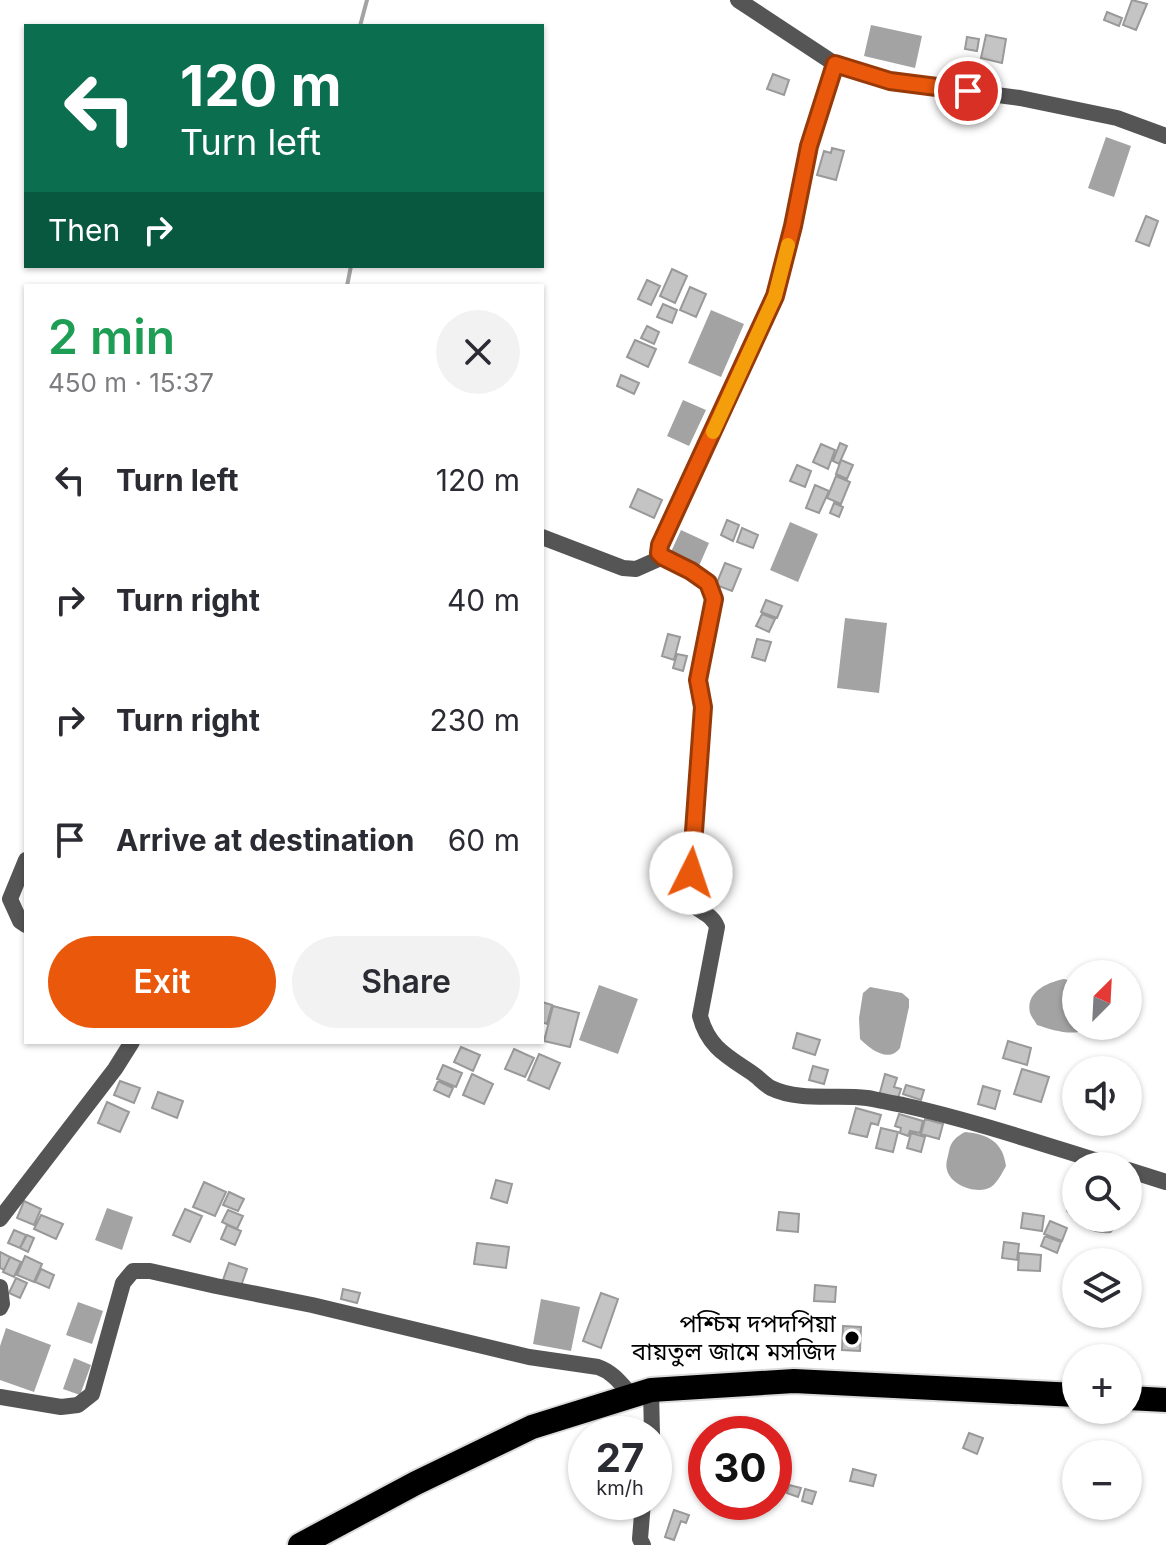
<!DOCTYPE html>
<html lang="en">
<head>
<meta charset="utf-8">
<style>
  :root { --surface:#fff; --page:#f2f2f3; --text:#2b2b33; --muted:#7c7c81; --accent:#ea580c }
  body { margin:0; font-family:Inter,"Noto Sans Bengali",sans-serif; background:var(--page); color:var(--text); height:100vh; display:flex; flex-direction:column; font-size:30px; white-space:nowrap }
  * { box-sizing:border-box; margin:0 }
  p { font-size:26px; color:var(--muted) }
  .icon { flex:none; width:44px; height:44px; fill:none; stroke:currentColor; stroke-width:2; stroke-linecap:round; stroke-linejoin:round }
  .map { position:relative; flex:1; overflow:hidden }
  .details { position:absolute; left:24px; top:284px; width:520px; height:760px; display:flex; flex-direction:column; background:var(--surface); border-radius:0px; box-shadow:0 2px 6px #0004 }
  .details>* { flex:none }
  .guide { position:absolute; left:24px; top:24px; width:520px; height:244px; border-radius:0px; box-shadow:0 2px 6px #0004; background:#0b6e4f; color:#fff; overflow:hidden }
  .needle { width:52px; rotate:24deg }
  .controls { position:absolute; left:1062px; top:960px; display:grid; gap:16px }
  .controls a { display:grid; place-items:center; width:80px; height:80px; border-radius:50%; background:var(--surface); box-shadow:0 2px 6px #0004; font-size:40px }
  .speed { position:absolute; left:568px; top:1416px; display:flex; gap:16px; font-size:40px; font-weight:700; text-align:center }
  .speed>* { display:grid; place-content:center; width:104px; height:104px; border-radius:50%; background:var(--surface); box-shadow:0 2px 6px #0004; line-height:1 }
  .speed small { font-size:20px; font-weight:400 }
  .speed .limit { border:12px solid #d22; background:#fff; color:#111 }
  .pin { position:absolute; display:grid; place-items:center; width:68px; height:68px; color:#fff; margin:-34px; border:4px solid #fff; border-radius:50%; box-shadow:0 2px 8px #0007 }
  .me { position:absolute; width:88px; margin:-44px; rotate:4deg; stroke-linejoin:round; filter:drop-shadow(0 0 6px #0008) }
  .turn { display:flex; align-items:center; gap:28px; height:168px; padding:0 24px; font-size:36px }
  .turn .icon { width:104px; height:104px; stroke-width:2.5 }
  .turn b { display:block; font-size:56px; line-height:68px }
  .then { display:flex; align-items:center; height:76px; padding:0 24px; background:#0003; gap:16px; font-size:30px }
  .round { display:grid; place-items:center; flex:none; width:84px; height:84px; border-radius:42px; background:var(--page) }
  .summary { display:flex; align-items:center; justify-content:space-between; height:136px; padding:0 24px }
  h1 { font-size:48px; font-weight:600; line-height:60px; color:#1e9e55 }
  .primary-button { display:flex; gap:16px; margin-top:auto; padding:16px 24px }
  .primary-button a { flex:1; height:92px; border-radius:48px; background:var(--accent); color:#fff; font-size:32px; font-weight:600; line-height:92px; text-align:center }
  .primary-button a+a { background:var(--page); color:var(--text) }
  ul { padding:0; list-style:none }
  li { display:flex; align-items:center; gap:24px; height:120px; padding:0 24px }
  li div { flex:1 }
  li b { display:block; font-size:30px }
  li em { font-style:normal }
  .map>svg:first-child { display:block }
  .water { fill:#a3a3a3 }
  .lines { fill:none; stroke-linecap:round; stroke-linejoin:round }
  .stream { stroke:#a3a3a3; stroke-width:4 }
  .building { fill:#c4c4c4; stroke:#999; stroke-width:2 }
  .highway-casing { stroke:#dbdbdb; stroke-width:28 }
  .minor { stroke:#555; stroke-width:16 }
  .highway { stroke:#000; stroke-width:24 }
  .route-casing { stroke:#983908; stroke-width:20 }
  .route { stroke:#ea580c; stroke-width:14 }
  .slow { stroke:#f59e0b; stroke-width:14 }
  .poi-dot { fill:#000; stroke:#fff; stroke-width:3 }
  .labels { text-anchor:middle; stroke-width:6; stroke-linejoin:round; paint-order:stroke }
  .poi-label { font-size:24px; fill:#000; stroke:#fff; text-anchor:end }
</style>
</head>
<body>
<div class="map">
<svg width="1166" height="1545" viewBox="0 0 1166 1545">
  <rect width="100%" height="100%" fill="#fff"/>
  <!-- water -->
  <path class="water" d="M871,25L922,36L915,68L864,56Z
    M1106,137L1131,146L1114,197L1088,188Z
    M711,310L744,324L721,377L688,363Z
    M683,400L706,410L689,446L667,436Z
    M790,522L818,534L798,582L770,570Z
    M681,530L709,543L699,566L670,554Z
    M845,618L887,623L879,693L837,688Z
    M1064,979L1076,982V1026H1093C1077,1038 1055,1031 1037,1025C1035,1021 1032,1018 1030,1013C1025,992 1048,982 1064,979Z
    M599,985L638,999L618,1054L579,1040Z
    M870,987L902,993L909,999V1007L900,1048C889,1063 871,1050 860,1039L859,1018L863,993Z
    M965,1132C988,1134 1003,1142 1006,1166C1002,1173 998,1182 991,1187C978,1195 951,1186 947,1170C945,1164 948,1157 949,1151C951,1141 956,1137 965,1132Z
    M1076,1194V1218H1123L1111,1233C1093,1235 1077,1226 1066,1211L1070,1197Z
    M107,1208L133,1217L122,1250L95,1240Z
    M541,1299L580,1307L571,1351L533,1344Z
    M78,1302L103,1311L92,1344L66,1335Z
    M6,1328L51,1345L34,1392L0,1380V1346Z
    M74,1358L91,1365L80,1395L63,1389Z"/>
  <g class="lines">
    <!-- stream -->
    <path class="stream" d="M360,26L367,0
      M347,286L351,266"/>
  </g>
  <!-- building -->
  <path class="building" d="M1132,0L1147,4L1136,30L1123,25Z
    M1107,12L1122,18L1119,26L1104,20Z
    M986,35L1006,39L1002,63L981,58Z
    M967,37L979,39L977,51L965,49Z
    M773,74L789,80L784,95L767,89Z
    M832,148L844,151L836,180L817,175L824,151L831,153Z
    M1146,216L1158,221L1149,246L1136,241Z
    M672,269L687,276L675,303L660,296Z
    M647,280L660,286L651,305L638,299Z
    M690,287L706,294L696,317L680,310Z
    M663,304L677,310L672,323L657,317Z
    M647,326L659,332L654,344L641,338Z
    M635,340L656,349L648,367L627,357Z
    M621,375L639,383L634,394L617,386Z
    M840,443L847,446L839,464L833,461Z
    M821,444L835,450L828,469L813,462Z
    M841,460L853,465L847,479L836,474Z
    M797,465L811,471L805,487L790,481Z
    M836,476L850,482L841,504L827,498Z
    M815,485L829,491L819,513L806,508Z
    M638,489L662,500L654,518L630,507Z
    M834,503L843,507L839,517L830,513Z
    M727,520L739,525L733,541L721,535Z
    M742,528L758,535L753,548L737,542Z
    M725,563L741,569L732,591L716,585Z
    M766,600L782,606L777,618L761,612Z
    M762,614L775,619L769,632L756,626Z
    M668,634L680,637L674,660L662,656Z
    M757,639L771,642L765,661L752,657Z
    M677,654L687,656L683,671L673,668Z
    M542,1002L552,1005L547,1024L542,1022Z
    M553,1006L579,1013L570,1047L544,1041Z
    M797,1033L820,1040L815,1055L793,1048Z
    M1008,1041L1031,1048L1027,1065L1003,1058Z
    M461,1047L480,1055L473,1071L454,1062Z
    M514,1049L534,1058L525,1077L505,1069Z
    M539,1054L560,1063L549,1089L528,1080Z
    M443,1065L462,1073L456,1087L437,1079Z
    M813,1066L828,1070L824,1084L809,1080Z
    M1022,1069L1049,1077L1041,1102L1014,1094Z
    M472,1074L493,1084L484,1104L463,1095Z
    M885,1074L897,1078L894,1087L901,1089L897,1101L879,1096Z
    M120,1081L140,1088L134,1103L114,1095Z
    M438,1081L453,1088L449,1097L434,1090Z
    M906,1085L924,1090L921,1100L903,1094Z
    M983,1086L1000,1091L995,1109L978,1104Z
    M158,1092L183,1101L177,1118L152,1108Z
    M107,1102L129,1112L120,1132L98,1123Z
    M856,1108L881,1115L878,1125L871,1123L867,1137L849,1133Z
    M899,1114L923,1121L920,1133L910,1131L908,1136L900,1133L901,1128L895,1126Z
    M925,1119L943,1124L939,1139L921,1134Z
    M881,1128L898,1132L893,1152L876,1148Z
    M911,1133L925,1137L921,1152L907,1148Z
    M496,1180L512,1184L507,1203L491,1198Z
    M204,1182L226,1192L215,1216L193,1207Z
    M229,1192L244,1199L238,1211L223,1205Z
    M24,1201L41,1209L34,1225L17,1218Z
    M185,1209L202,1216L190,1242L173,1235Z
    M228,1210L243,1216L237,1229L222,1222Z
    M779,1212L799,1214L798,1232L777,1230Z
    M1023,1213L1044,1216L1042,1231L1021,1228Z
    M41,1215L63,1224L56,1239L34,1229Z
    M1050,1221L1067,1228L1062,1241L1044,1234Z
    M227,1225L241,1231L235,1245L221,1239Z
    M14,1230L26,1235L20,1248L8,1243Z
    M27,1235L34,1238L28,1252L20,1248Z
    M1045,1236L1061,1242L1057,1253L1041,1246Z
    M1004,1242L1019,1244L1017,1260L1002,1258Z
    M477,1243L509,1247L506,1268L474,1264Z
    M0,1252L10,1257L4,1270L0,1268Z
    M1019,1253L1041,1255L1040,1271L1018,1270Z
    M25,1256L42,1264L34,1282L17,1275Z
    M10,1257L21,1262L14,1277L3,1272Z
    M229,1263L247,1269L241,1286L223,1280Z
    M41,1269L54,1275L49,1288L35,1282Z
    M16,1278L27,1283L20,1298L9,1293Z
    M815,1285L836,1287L835,1302L814,1301Z
    M343,1289L360,1293L357,1303L341,1299Z
    M601,1293L618,1299L601,1348L583,1341Z
    M843,1326L861,1327L860,1351L842,1350Z
    M969,1433L983,1438L977,1454L963,1448Z
    M853,1469L876,1475L873,1486L850,1481Z
    M789,1485L801,1488L798,1497L787,1493Z
    M805,1489L816,1492L812,1504L802,1501Z
    M674,1510L689,1515L686,1523L681,1521L674,1540L665,1537Z"/>
  <g class="lines">
    <!-- highway casing -->
    <g class="highway-casing">
      <path id="highway" d="M1128,1398L1166,1400
        M300,1545L416,1483L532,1427L651,1390L794,1381L1076,1395"/>
    </g>
    <!-- minor -->
    <path class="minor" d="M738,0L835,64L890,81L1020,98L1117,118L1166,136
      M835,64L809,146L793,226L775,296L660,545L659,553L663,557L691,571L708,583L714,599L698,680L703,707L689,900C697,912 712,913 717,927L700,1016C708,1047 727,1056 752,1073C758,1077 764,1084 771,1088C800,1102 836,1094 867,1098C879,1100 891,1103 903,1105C975,1121 1045,1145 1114,1166
      M542,537L623,568L636,569L663,557
      M26,860L10,899L20,921L26,925
      M1128,1170L1166,1182
      M0,1219L115,1069L132,1042
      M0,1287L2,1304L0,1308
      M651,1390L652,1434
      M0,1397L61,1407L78,1405L92,1394L123,1283L133,1271H150L216,1286L312,1305L529,1357L598,1367C613,1372 622,1385 632,1396
      M643,1502L640,1539L643,1545"/>
    <!-- highway -->
    <use href="#highway" class="highway"/>
  </g>
  <g class="lines">
    <!-- route casing -->
    <g class="route-casing">
      <path id="route" d="M691,873L703,707L698,680L714,599L708,583L691,571L663,557L659,553L660,545L775,296L793,226L809,146L835,64L890,81L968,91"/>
    </g>
    <!-- route -->
    <use href="#route" class="route"/>
    <!-- slow -->
    <path class="slow" d="M713,432L775,296L788,245"/>
  </g>
  <!-- markers -->
  <circle class="poi-dot" cx="852" cy="1338" r="8"/>
  <g class="labels">
    <!-- poi labels -->
    <g class="poi-label">
      <text x="836" y="1332">পশ্চিম দপদপিয়া<tspan x="836" dy="28">বায়তুল জামে মসজিদ</tspan></text>
    </g>
  </g>
</svg>
<div class="controls">
<a><svg class="needle" viewBox="-14 -14 28 28"><path d="M0-13l5 13h-10z" fill="#e53935"/><path d="M0 13l5-13h-10z" fill="#7c7c81"/></svg></a>
<a><svg class="icon" aria-label="sound" viewBox="0 0 24 24"><path d="M4 9h4l5-4v14l-5-4H4zM17 9q2 3 0 6"/></svg></a>
<a><svg class="icon" aria-label="search" viewBox="0 0 24 24"><circle cx="10" cy="10" r="6"/><path d="M15 15l6 6"/></svg></a>
<a><svg class="icon" aria-label="layers" viewBox="0 0 24 24"><path d="M12 4l9 5-9 5-9-5zM3 14l9 5 9-5"/></svg></a>
<a>+</a>
<a>−</a>
</div>
<div class="speed"><div>27<small>km/h</small></div><div class="limit">30</div></div>
<div class="pin" style="left:968px;top:91px;background:#d93025"><svg class="icon" aria-label="arrive" viewBox="0 0 24 24"><path d="M6 21V4h12l-3 4 3 4H6"/></svg></div>
<svg class="me" style="left:691px;top:873px" viewBox="-20 -20 40 40"><circle r="19" fill="#fff"/><path d="M0-13L10 11 0 6-10 11z" fill="#ea580c"/></svg>
<div class="guide">
<div class="turn"><svg class="icon" aria-label="left" viewBox="0 0 24 24"><path d="M17 20v-9H6M10 6l-5 5 5 5"/></svg><div><b>120 m</b>Turn left</div></div>
<div class="then">Then<svg class="icon" aria-label="right" viewBox="0 0 24 24"><path d="M7 20v-9h11M14 6l5 5-5 5"/></svg></div>
</div>
<section class="details">
<div class="summary"><div><h1>2 min</h1><p>450 m · 15:37</p></div><a class="round"><svg class="icon" aria-label="close" viewBox="0 0 24 24"><path d="M6 6l12 12M18 6L6 18"/></svg></a></div>
<ul>
<li><svg class="icon" aria-label="left" viewBox="0 0 24 24"><path d="M17 20v-9H6M10 6l-5 5 5 5"/></svg><div><b>Turn left</b></div><em>120 m</em></li>
<li><svg class="icon" aria-label="right" viewBox="0 0 24 24"><path d="M7 20v-9h11M14 6l5 5-5 5"/></svg><div><b>Turn right</b></div><em>40 m</em></li>
<li><svg class="icon" aria-label="right" viewBox="0 0 24 24"><path d="M7 20v-9h11M14 6l5 5-5 5"/></svg><div><b>Turn right</b></div><em>230 m</em></li>
<li><svg class="icon" aria-label="arrive" viewBox="0 0 24 24"><path d="M6 21V4h12l-3 4 3 4H6"/></svg><div><b>Arrive at destination</b></div><em>60 m</em></li>
</ul>
<div class="primary-button"><a>Exit</a><a>Share</a></div>
</section>
</div>
</body>
</html>
